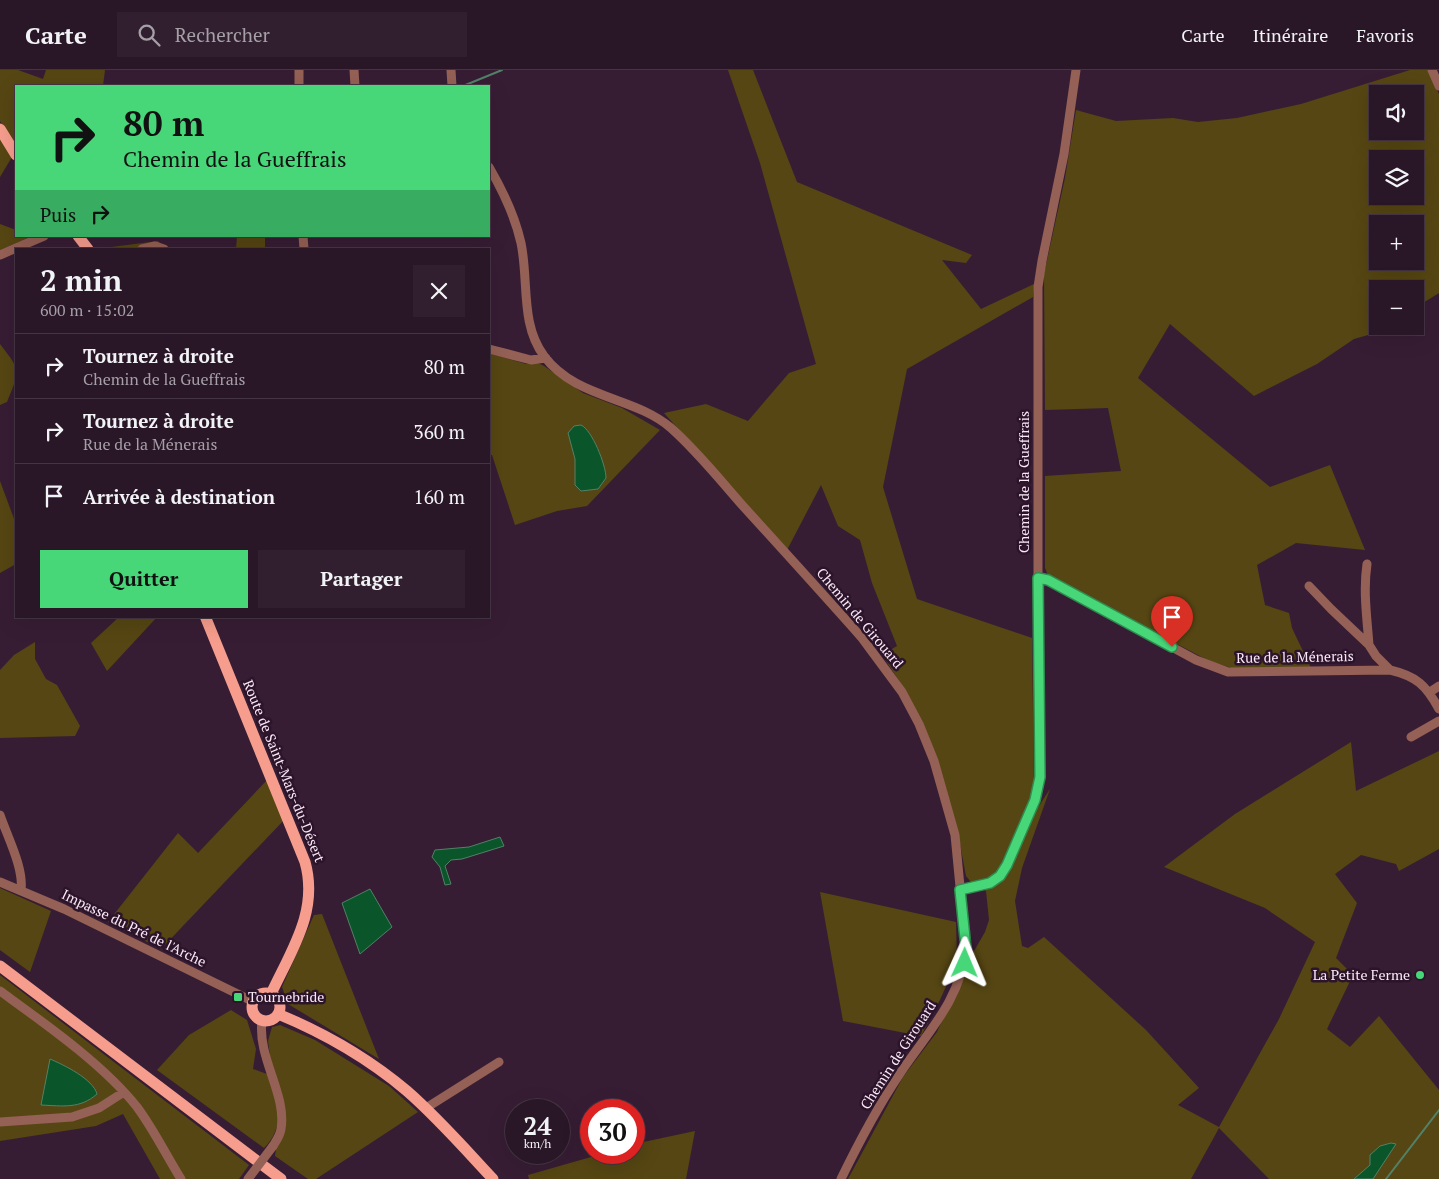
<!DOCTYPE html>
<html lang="fr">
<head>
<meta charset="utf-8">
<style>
  :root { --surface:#291627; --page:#311f2f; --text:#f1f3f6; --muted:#a59fa7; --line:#453544; --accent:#47d779 }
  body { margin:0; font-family:"PT Serif",serif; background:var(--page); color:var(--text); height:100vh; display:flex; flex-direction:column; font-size:19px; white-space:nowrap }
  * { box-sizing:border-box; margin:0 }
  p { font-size:16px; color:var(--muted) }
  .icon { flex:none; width:28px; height:28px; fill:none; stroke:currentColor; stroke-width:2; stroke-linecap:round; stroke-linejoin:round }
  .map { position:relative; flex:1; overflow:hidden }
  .panel { position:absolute; left:15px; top:178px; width:475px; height:370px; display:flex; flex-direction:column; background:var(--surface); border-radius:0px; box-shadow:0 5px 20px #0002,0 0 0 1px var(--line) }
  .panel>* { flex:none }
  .guide { position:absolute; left:15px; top:15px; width:475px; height:152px; border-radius:0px; box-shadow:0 5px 20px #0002,0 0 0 1px var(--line); background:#47d779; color:#111; overflow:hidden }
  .buttons { position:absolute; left:1369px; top:15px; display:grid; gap:10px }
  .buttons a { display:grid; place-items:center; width:55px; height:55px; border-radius:0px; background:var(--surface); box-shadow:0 5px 20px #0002,0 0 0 1px var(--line); font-size:25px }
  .speed { position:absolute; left:505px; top:1029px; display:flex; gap:10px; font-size:25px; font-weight:700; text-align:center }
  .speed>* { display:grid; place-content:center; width:65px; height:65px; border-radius:50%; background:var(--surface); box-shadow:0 5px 20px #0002,0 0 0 1px var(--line); line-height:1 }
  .speed small { font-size:12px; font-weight:400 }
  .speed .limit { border:8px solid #d22; background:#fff; color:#111 }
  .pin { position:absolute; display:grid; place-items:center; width:42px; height:42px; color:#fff; margin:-51px -21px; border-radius:50% 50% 50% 0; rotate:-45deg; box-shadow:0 0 5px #0007 }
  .pin .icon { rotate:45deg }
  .me { position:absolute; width:55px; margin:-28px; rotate:1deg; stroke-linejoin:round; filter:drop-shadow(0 0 4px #0008) }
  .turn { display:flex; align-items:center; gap:18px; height:105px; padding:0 25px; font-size:22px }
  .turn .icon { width:65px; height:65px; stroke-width:2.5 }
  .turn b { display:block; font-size:35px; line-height:42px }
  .then { display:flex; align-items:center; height:48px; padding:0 25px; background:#0003; gap:10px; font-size:19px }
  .round { display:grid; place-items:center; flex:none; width:52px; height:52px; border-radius:0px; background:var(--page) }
  .overview { display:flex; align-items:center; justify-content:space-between; height:85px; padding:0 25px }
  h1 { font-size:30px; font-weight:700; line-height:38px }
  .primary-button { display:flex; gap:10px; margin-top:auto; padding:10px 25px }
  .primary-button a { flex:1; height:58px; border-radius:0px; background:var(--accent); color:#111; font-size:20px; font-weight:700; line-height:58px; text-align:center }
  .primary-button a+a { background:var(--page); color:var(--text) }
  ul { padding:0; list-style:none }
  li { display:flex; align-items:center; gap:15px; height:65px; padding:0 25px; border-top:1px solid var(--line) }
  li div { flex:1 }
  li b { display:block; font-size:19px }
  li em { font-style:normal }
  header { display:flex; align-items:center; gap:30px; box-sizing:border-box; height:70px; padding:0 25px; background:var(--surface); border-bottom:1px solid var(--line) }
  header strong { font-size:24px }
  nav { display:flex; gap:28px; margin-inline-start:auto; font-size:18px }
  .search { width:350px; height:45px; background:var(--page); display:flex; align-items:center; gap:12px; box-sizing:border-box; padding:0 18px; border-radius:0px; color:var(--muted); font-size:19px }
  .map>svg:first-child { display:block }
  .green { fill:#564613; fill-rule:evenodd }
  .water { fill:#0a5529; stroke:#528167 }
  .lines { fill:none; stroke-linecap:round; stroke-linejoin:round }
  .stream { stroke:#528167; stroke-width:2 }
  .minor { stroke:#956055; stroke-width:9 }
  .major { stroke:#f69d8d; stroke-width:11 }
  .minor-bridge { stroke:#956055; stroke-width:9 }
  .route-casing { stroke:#2e8c4f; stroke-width:12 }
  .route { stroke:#47d779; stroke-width:9 }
  .poi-dot { fill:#47d779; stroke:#2c142a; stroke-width:2 }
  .labels { text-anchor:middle; stroke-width:5; stroke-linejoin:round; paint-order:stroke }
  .street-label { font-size:14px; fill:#fae8f7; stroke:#2c142a }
  .poi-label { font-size:14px; fill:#fae8f7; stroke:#2c142a; text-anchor:end }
</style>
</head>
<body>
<header>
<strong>Carte</strong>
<div class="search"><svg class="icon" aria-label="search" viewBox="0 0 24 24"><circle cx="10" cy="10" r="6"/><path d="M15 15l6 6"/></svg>Rechercher</div>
<nav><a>Carte</a><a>Itinéraire</a><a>Favoris</a></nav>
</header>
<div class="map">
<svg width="1439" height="1109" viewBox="0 0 1439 1109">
  <rect width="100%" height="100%" fill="#371d34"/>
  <!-- green -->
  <path class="green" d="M0,0H18L43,9L46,0H105L103,16H16V78L0,51Z
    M728,0H753L797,112L972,185L966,193L942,190L981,239L1034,214L1033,227L907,299L883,417L917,529L1032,568L1034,716L1027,737L1035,742L1050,719L1022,798L1015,831L1022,876L1028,878L1044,867L1146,960L1199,1018L1178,1035L1219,1057L1279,949L1315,872L1265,838L1164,797L1235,744L1351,672L1356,721L1439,681V779L1399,801L1396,794L1361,785L1335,804L1357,833L1336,888L1353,905L1327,959L1350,977L1379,946L1439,1020V1109H1269L1219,1058L1191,1109H848L903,1007L937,962L970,888L985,862L989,850L986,821L971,812L966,806L959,769L916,642L902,615L882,585L897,576L872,513L860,470L838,456L821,415L787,480L664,343L706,334L748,351L789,303L816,294L760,93Z
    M1410,0H1428L1439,24V223L1415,238V219H1378V256H1386L1375,263L1354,269L1317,294L1254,326L1170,254L1138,308L1270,417L1330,395L1365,480L1296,473L1257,495L1265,535L1289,543L1292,558L1311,598H1232L1209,591L1048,505L1045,498V406L1121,401L1108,338L1045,340L1044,204L1065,108L1076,40L1116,51L1173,48L1198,52L1237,48L1301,34ZM1378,24H1415V61H1378ZM1378,89H1415V126H1378ZM1378,154H1415V191H1378Z
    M0,67L12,87L0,107Z
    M0,154L16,160V166H27L26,169L0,180Z
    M237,166H265V179H236Z
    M158,171L167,179H96Z
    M0,274C21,301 20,300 7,332L0,335Z
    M489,283L526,294L538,293L544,296L583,323L622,338L660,360L587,436L557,441L515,455L492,385H489Z
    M0,411L16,454V494L0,503Z
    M120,546H158L107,601L91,573Z
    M35,572V589L46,609L57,615L80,656L75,666L0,668V600L14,585Z
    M267,710L284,750L161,879L108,852L178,763L198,783Z
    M0,818L51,841L30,902L0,880Z
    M820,822L956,852L957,892L939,932L921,966L843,951Z
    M322,844L379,989L288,934L282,917L314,845Z
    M0,905L249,1095L239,1109H160L123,1044L96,1056L0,1071Z
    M231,940L247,950L256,979L253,999L267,1004C277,1031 287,1056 264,1078L157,1000L189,965Z
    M280,955L315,970L389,1016L418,1042L316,1109H308L275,1086L276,1078L281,1070L268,971L272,957Z
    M695,1061L686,1109H529L528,1105L605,1083L634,1082V1074Z"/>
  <!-- water -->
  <path class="water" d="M581,355C592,360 606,395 606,408L598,419L581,421L575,415V389L568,363L574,356Z
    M500,767L504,776L462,789L451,790L445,796L451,814L445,815L440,797L432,787L435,780L469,777Z
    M370,819L392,857L360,884L342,833Z
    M50,989C64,995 93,1009 97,1024C80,1039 63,1036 41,1035Z
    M1391,1073L1396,1074L1373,1109H1354L1370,1095V1085L1380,1076Z"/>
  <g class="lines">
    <!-- stream -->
    <path class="stream" d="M463,16L502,0
      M1386,1109L1439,1040"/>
    <!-- minor -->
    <path class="minor" d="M299,0V16
      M354,0L355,16
      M451,0L452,16
      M1432,0L1439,16
      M489,97C503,121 515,146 521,173C529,211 520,254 544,286C576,329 634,326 671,358C698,382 720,410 743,436C783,480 823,524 862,568L902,622L919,654L934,691L955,765L966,878C961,930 926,964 899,1005C877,1038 858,1074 841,1109
      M303,166L304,179
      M142,179L155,176L164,179
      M0,185L44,166
      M489,279L531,290L546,288
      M1367,494C1363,521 1367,548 1369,575
      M1038,508L1048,510L1196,590L1228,602L1390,600C1416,606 1426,615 1439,639
      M1309,516L1331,539L1369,575L1376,586L1390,600
      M1430,622L1439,616
      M1411,667L1439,651
      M0,745C7,766 24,798 21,820
      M0,812L64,839L254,932
      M960,820L990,813L1003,802L1035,729L1040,707L1038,508V217L1042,191L1064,84L1076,0
      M0,921C44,953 103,994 137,1037C154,1060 166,1085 181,1109
      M262,950C257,988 287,1024 281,1059C280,1066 276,1071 273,1076
      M426,1038L499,992
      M0,1052L72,1047L99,1038L124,1022"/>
    <!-- major -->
    <path class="major" d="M0,59L16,85
      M78,166L88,179
      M205,546L305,792C319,841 291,881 271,924
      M0,896L281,1109
      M252 937a14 14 0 1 1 28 0a14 14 0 1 1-28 0Z
      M278,944C324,963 369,989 407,1021C438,1048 465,1079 493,1109"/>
    <!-- minor-bridge -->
    <path class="minor-bridge" d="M248,1109L273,1076"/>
  </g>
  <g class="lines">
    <!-- route casing -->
    <g class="route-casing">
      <path id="route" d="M965,893L966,878L960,820L990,813L1000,806L1007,795L1035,730L1040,707L1038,508L1048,510L1172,577"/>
    </g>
    <!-- route -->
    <use href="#route" class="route"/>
  </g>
  <!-- markers -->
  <g class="poi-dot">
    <circle cx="1420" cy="905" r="5"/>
    <rect x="233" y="922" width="10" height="10" rx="2.5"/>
  </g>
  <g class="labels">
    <!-- street labels -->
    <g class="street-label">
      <text transform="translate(1024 412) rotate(-90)" y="5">Chemin de la Gueffrais</text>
      <text transform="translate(860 548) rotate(50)" y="5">Chemin de Girouard</text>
      <text transform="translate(1295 587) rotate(-1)" y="5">Rue de la Ménerais</text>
      <text transform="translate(284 701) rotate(68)" y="5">Route de Saint-Mars-du-Désert</text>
      <text transform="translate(134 858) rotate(26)" y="5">Impasse du Pré de l'Arche</text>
      <text transform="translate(898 985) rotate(-57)" y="5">Chemin de Girouard</text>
    </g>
    <!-- poi labels -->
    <g class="poi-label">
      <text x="1410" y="910">La Petite Ferme</text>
      <text x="248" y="932" text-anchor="start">Tournebride</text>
    </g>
  </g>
</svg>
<div class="buttons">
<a><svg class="icon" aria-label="sound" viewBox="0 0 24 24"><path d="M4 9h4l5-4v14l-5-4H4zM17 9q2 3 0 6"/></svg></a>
<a><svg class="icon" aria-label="layers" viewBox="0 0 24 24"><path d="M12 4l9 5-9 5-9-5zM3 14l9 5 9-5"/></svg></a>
<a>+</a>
<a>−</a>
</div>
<div class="speed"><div>24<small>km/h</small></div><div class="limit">30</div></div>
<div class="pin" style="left:1172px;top:577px;background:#d93025"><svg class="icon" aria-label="arrive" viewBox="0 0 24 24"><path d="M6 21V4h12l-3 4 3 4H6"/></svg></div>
<svg class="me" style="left:965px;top:893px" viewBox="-20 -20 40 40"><path d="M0-17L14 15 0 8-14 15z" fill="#47d779" stroke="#fff" stroke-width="4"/></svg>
<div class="guide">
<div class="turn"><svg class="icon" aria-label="right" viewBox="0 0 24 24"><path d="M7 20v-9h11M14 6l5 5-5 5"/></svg><div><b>80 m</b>Chemin de la Gueffrais</div></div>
<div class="then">Puis<svg class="icon" aria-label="right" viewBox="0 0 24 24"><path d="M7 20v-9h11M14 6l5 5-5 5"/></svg></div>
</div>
<section class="panel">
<div class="overview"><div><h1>2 min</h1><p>600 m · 15:02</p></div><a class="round"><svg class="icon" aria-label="close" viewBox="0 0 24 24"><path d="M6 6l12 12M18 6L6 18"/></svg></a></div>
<ul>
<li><svg class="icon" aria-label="right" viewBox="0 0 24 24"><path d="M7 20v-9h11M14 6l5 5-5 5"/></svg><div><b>Tournez à droite</b><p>Chemin de la Gueffrais</p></div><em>80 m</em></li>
<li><svg class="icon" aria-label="right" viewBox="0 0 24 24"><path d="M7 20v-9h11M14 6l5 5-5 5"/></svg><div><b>Tournez à droite</b><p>Rue de la Ménerais</p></div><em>360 m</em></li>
<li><svg class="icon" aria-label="arrive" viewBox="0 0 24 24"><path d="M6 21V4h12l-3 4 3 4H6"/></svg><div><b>Arrivée à destination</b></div><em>160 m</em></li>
</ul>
<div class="primary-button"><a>Quitter</a><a>Partager</a></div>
</section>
</div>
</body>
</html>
